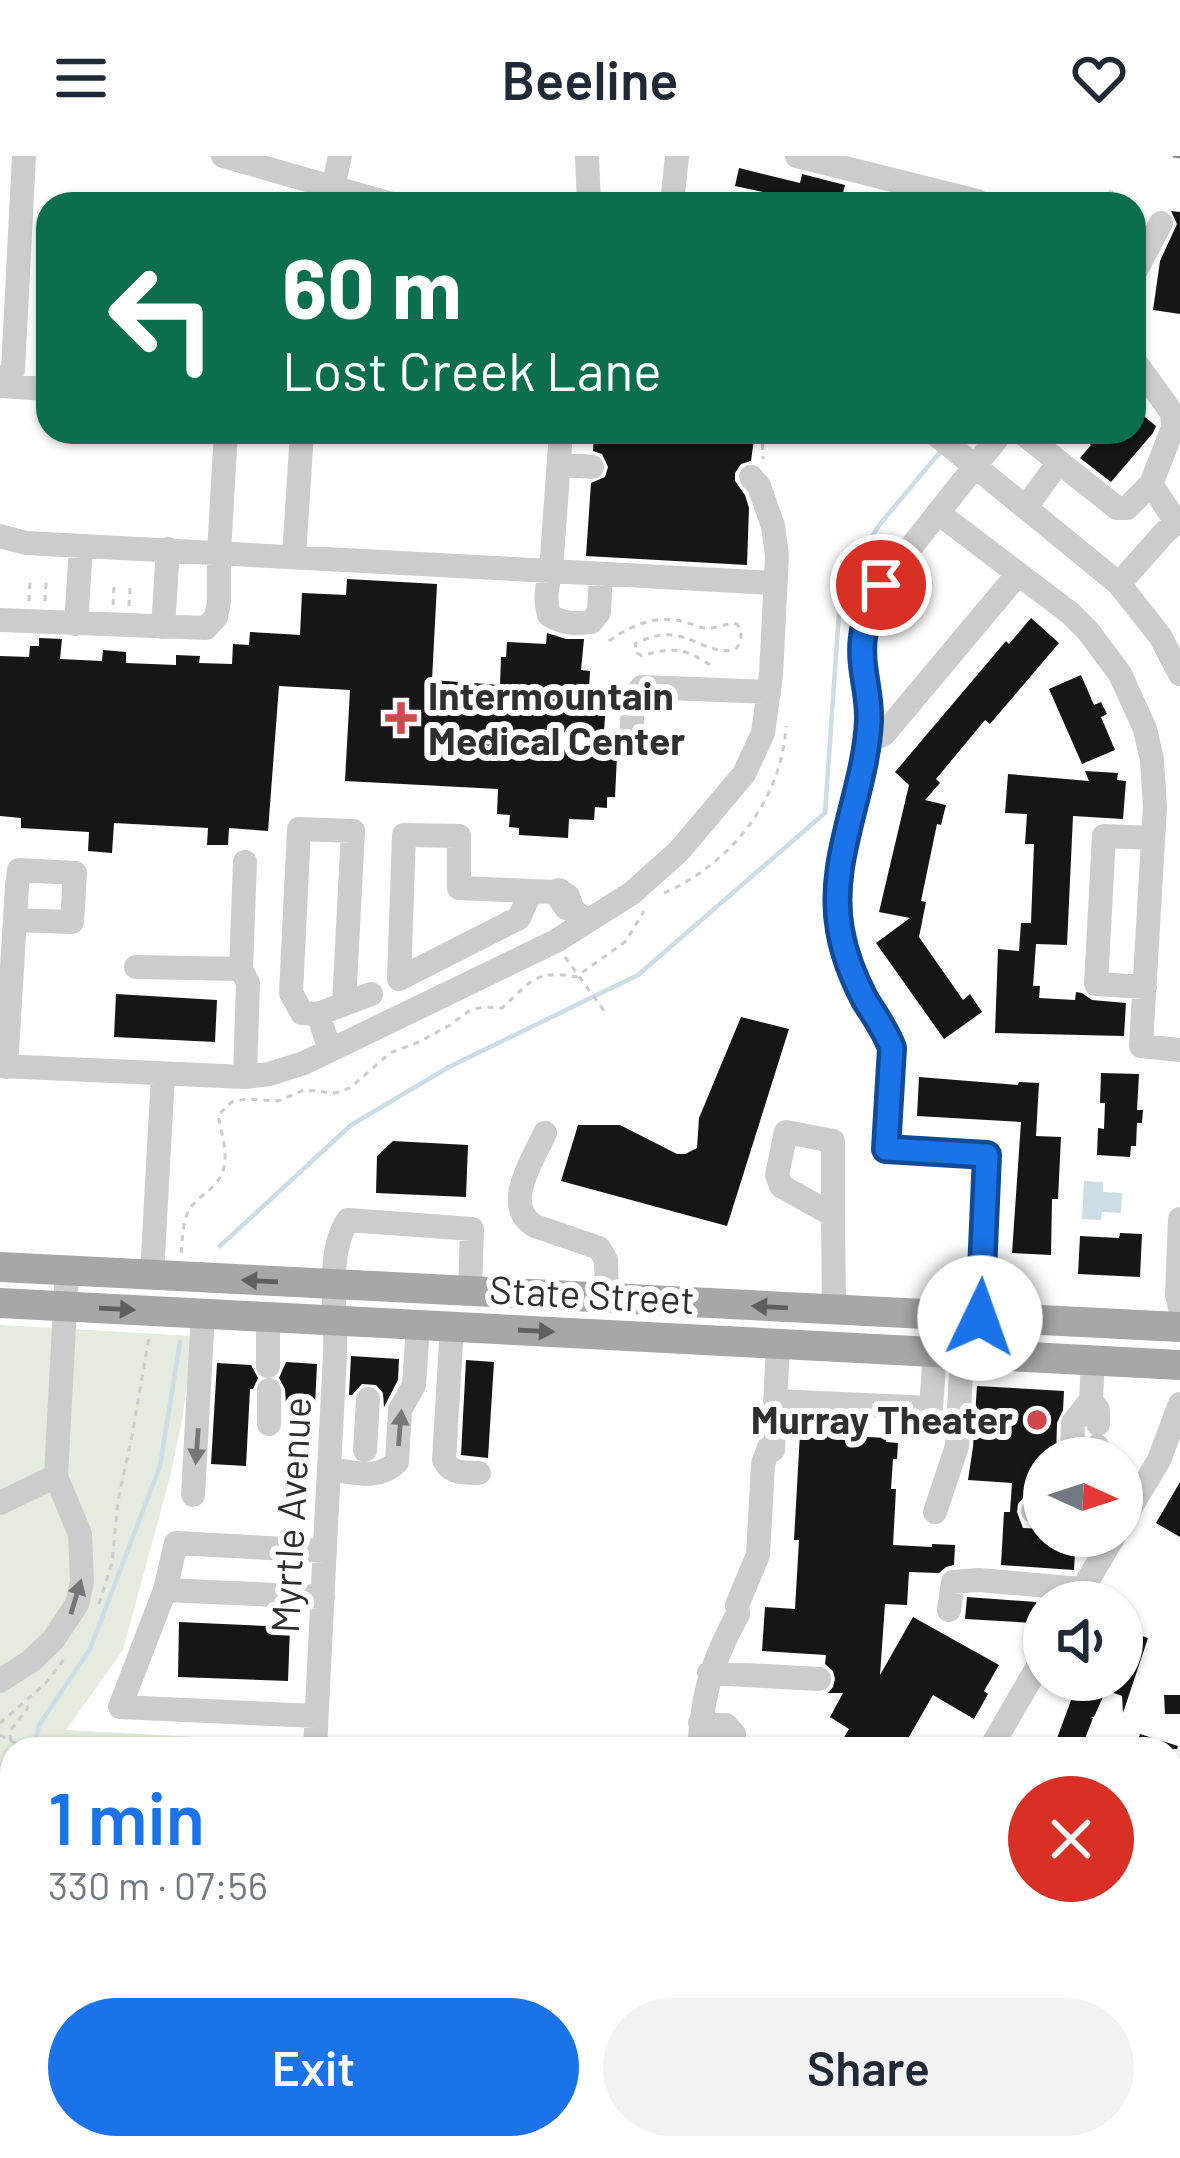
<!DOCTYPE html>
<html lang="en">
<head>
<meta charset="utf-8">
<style>
  :root { --surface:#fff; --page:#f2f2f3; --text:#1f2937; --muted:#747a83; --accent:#1a73e8 }
  body { margin:0; font-family:Barlow,sans-serif; background:var(--page); color:var(--text); height:100vh; display:flex; flex-direction:column; font-size:45px; white-space:nowrap }
  * { box-sizing:border-box; margin:0 }
  p { font-size:39px; color:var(--muted) }
  .icon { flex:none; width:66px; height:66px; fill:none; stroke:currentColor; stroke-width:2; stroke-linecap:round; stroke-linejoin:round }
  .map { position:relative; flex:1; overflow:hidden }
  .drawer { position:absolute; left:0px; top:1581px; width:1182px; height:423px; display:flex; flex-direction:column; background:var(--surface); border-radius:36px 36px 0 0; box-shadow:0 3px 9px #0004 }
  .drawer>* { flex:none }
  .guide { position:absolute; left:36px; top:36px; width:1110px; height:252px; border-radius:36px; box-shadow:0 3px 9px #0004; background:#0b6e4f; color:#fff; overflow:hidden }
  .needle { width:78px; rotate:93deg }
  .controls { position:absolute; left:1023px; top:1281px; display:grid; gap:24px }
  .controls a { display:grid; place-items:center; width:120px; height:120px; border-radius:50%; background:var(--surface); box-shadow:0 3px 9px #0004; font-size:60px }
  .pin { position:absolute; display:grid; place-items:center; width:102px; height:102px; color:#fff; margin:-51px; border:6px solid #fff; border-radius:50%; box-shadow:0 3px 12px #0007 }
  .me { position:absolute; width:132px; margin:-66px; rotate:3deg; stroke-linejoin:round; filter:drop-shadow(0 0 9px #0008) }
  .turn { display:flex; align-items:center; gap:42px; height:252px; padding:0 48px; font-size:54px }
  .turn .icon { width:156px; height:156px; stroke-width:2.5 }
  .turn b { display:block; font-size:84px; line-height:102px }
  .round { display:grid; place-items:center; flex:none; width:126px; height:126px; border-radius:63px; background:var(--page) }
  .overview { display:flex; align-items:center; justify-content:space-between; height:204px; padding:0 48px }
  h1 { font-size:72px; font-weight:600; line-height:90px; color:var(--accent) }
  .action { display:flex; gap:24px; margin-top:auto; padding:24px 48px }
  .action a { flex:1; height:138px; border-radius:72px; background:var(--accent); color:#fff; font-size:48px; font-weight:600; line-height:138px; text-align:center }
  .action a+a { background:var(--page); color:var(--text) }
  header { display:flex; justify-content:space-between; align-items:center; height:156px; padding:0 48px; background:var(--surface); font-size:54px; font-weight:600 }
  .map>svg:first-child { display:block }
  .green { fill:#e5ebdf }
  .water { fill:#cddde8 }
  .lines { fill:none; stroke-linecap:round; stroke-linejoin:round }
  .stream { stroke:#cddde8; stroke-width:4.5 }
  .building { fill:#161616 }
  .path { stroke:#ccc; stroke-width:3; stroke-dasharray:6 6; stroke-linecap:butt }
  .minor { stroke:#ccc; stroke-width:24 }
  .major { stroke:#a7a7a7; stroke-width:30 }
  .tram { stroke:#848484; stroke-width:3 }
  .oneway { fill:#5f5f5f }
  .oneway2 { fill:#767676 }
  .route-casing { stroke:#114b97; stroke-width:30 }
  .route { stroke:#1a73e8; stroke-width:21 }
  .poi-dot { fill:#d0474c; stroke:#fff; stroke-width:4.5 }
  .labels { text-anchor:middle; stroke-width:12; stroke-linejoin:round; paint-order:stroke }
  .poi-label { font-size:39px; font-weight:bold; fill:#2f2f2f; stroke:#fff; text-anchor:start }
  .street-label { font-size:39px; fill:#2f2f2f; stroke:#fff }
</style>
</head>
<body>
<header><svg class="icon" aria-label="menu" viewBox="0 0 24 24"><path d="M4 6h16M4 12h16M4 18h16"/></svg>Beeline<svg class="icon" aria-label="heart" viewBox="0 0 24 24"><path d="M12 20l-8-8c-3-5 5-10 8-4 3-6 11-1 8 4z"/></svg></header>
<div class="map">
<svg width="1180" height="2002" viewBox="0 0 1180 2002">
  <rect width="100%" height="100%" fill="#fff"/>
  <!-- green -->
  <path class="green" d="M0,1169L193,1180L182,1265L169,1325L123,1494L66,1574L305,1587V1593H12V1992H740L735,2002H0Z"/>
  <!-- water -->
  <path class="water" d="M1084,1025L1103,1026V1036L1122,1037L1121,1057L1102,1056L1101,1064L1082,1063Z"/>
  <g class="lines">
    <!-- stream -->
    <path class="stream" d="M1103,48L1111,36
      M220,1090L351,969L449,911L638,819L825,657L841,428L880,368L941,295
      M34,1593L39,1569L90,1493L160,1310L180,1186
      M0,1799L12,1712"/>
  </g>
  <!-- building -->
  <path class="building" d="M739,12L800,27L802,18L845,29L840,48H760L763,36L735,30Z
    M1171,55L1180,56V158L1153,154L1160,105L1177,68Z
    M1134,252L1156,270L1153,277L1111,326L1080,302L1091,289L1075,276H1134Z
    M594,276H755L751,305L741,308L735,317V325L745,339L749,352L747,409L586,400L591,327L605,321L608,311L602,298L593,295Z
    M347,423L437,428L432,524L500,529L501,501H506L507,486L546,488L547,477L566,483H584L581,514L590,515L589,533L598,534V545L606,546L603,591L615,592L617,600L615,641H607V652L595,651L594,664L569,663L568,682L519,679V672L509,671L510,659L497,658L498,633L345,625L350,534L279,530L268,675L229,672L228,689H207L208,672L114,667L112,697L88,695L89,676L21,672V662L0,660V500L29,501L30,490H39V482L62,483L60,503L102,505L103,494L126,496V507L176,509V499L200,500L199,507L232,508L233,488L249,489L250,476L300,479L302,437L346,439Z
    M1031,462L1059,487L990,568L985,564L936,623L940,627L925,644L946,649L941,669L937,668L921,745L926,746L919,781L963,844L970,838L982,856L944,883L876,787L910,762L879,756L909,629L895,616L1006,485L1009,488Z
    M1081,519L1094,549L1101,546L1107,558L1101,561L1115,594L1082,608L1049,533Z
    M1085,615L1118,617L1117,624L1126,625L1123,663L1073,660L1067,789L1036,788L1033,830H1040L1039,842L1075,844L1076,836L1082,837L1092,844L1126,847L1124,880L995,877L998,793L1019,795L1021,767H1031L1034,688H1025L1027,658L1005,657L1008,618L1089,625Z
    M116,838L217,844L215,886L114,881Z
    M741,861L789,873L727,1070L561,1025L578,969H620L677,998H685L697,992L699,962Z
    M1101,917L1139,918L1137,954H1143L1142,967H1137L1136,990H1131L1130,1001L1097,999L1098,972L1104,973L1105,947H1100Z
    M919,921L1018,929L1019,926L1039,927L1036,980L1061,981L1058,1043H1052L1051,1099L1012,1097L1021,966L917,960Z
    M393,985L468,989L466,1041L376,1037L377,1000Z
    M1120,1077L1142,1078L1140,1121L1078,1118L1080,1080L1119,1082Z
    M351,1200L399,1203L398,1224L384,1251L383,1237L376,1229L362,1228L352,1239H349Z
    M466,1204L494,1206L488,1302L461,1299Z
    M286,1206L317,1208L315,1249L286,1248L285,1233L279,1222Z
    M217,1207L251,1209L258,1222L253,1233H250L246,1310L211,1308Z
    M977,1230L1064,1235L1063,1254L1057,1267L1056,1302H1044V1339L1024,1341L1018,1348L1017,1356L1023,1372L1044,1373V1380H1076L1074,1414L1001,1409L1004,1356H1010L1012,1327L968,1324L973,1291Z
    M800,1277L886,1282V1286L898,1287L897,1303H893L891,1333H896L893,1389L932,1391V1388L955,1389L954,1409L946,1411L939,1417L909,1416L907,1449L885,1448L880,1519L913,1461L999,1509L984,1535L988,1538L974,1563L933,1539L902,1593H837L849,1573L830,1561L843,1537H828L833,1531L835,1523L833,1515L825,1508L826,1499L762,1495L765,1451L795,1453L799,1384H794Z
    M1180,1326V1381L1156,1367Z
    M967,1441L1036,1446L1035,1467L965,1463Z
    M179,1466L290,1471L288,1525L178,1521Z
    M1122,1473L1148,1482L1123,1557L1122,1540L1106,1534L1094,1561H1090L1093,1562L1081,1593L1056,1585L1074,1536L1081,1538L1086,1526L1084,1524H1122Z
    M1164,1539H1180V1558H1165Z
    M1140,1578L1178,1590L1177,1593H1135Z"/>
  <g class="lines">
    <!-- path -->
    <path class="path" d="M762,276L763,303
      M29,445L30,426
      M45,445L46,427
      M113,449L114,431
      M129,450L130,432
      M609,485C629,470 656,459 681,465C691,467 700,473 709,472C721,472 726,466 737,468C743,478 742,485 735,494C699,500 684,462 635,488L637,497L642,500C674,490 685,492 713,511
      M664,737C731,708 782,643 786,570
      M565,801L607,859
      M181,1097C183,1082 182,1063 191,1051C201,1038 217,1032 223,1015C229,997 221,977 218,959L232,946L246,943L278,945L304,934L335,937L350,932L390,897L419,886L450,869L469,855L483,851L502,852C531,826 534,813 576,821L626,785L644,755
      M99,1448L112,1407L118,1344L132,1280L149,1181
      M0,1567L45,1528L65,1502
      M0,1579L26,1593
      M11,1585L10,1575L28,1552L25,1547
      M190,1992L199,2002
      M80,2002L129,1992
      M141,2002L153,1992"/>
    <!-- minor -->
    <path class="minor" d="M223,0L392,48
      M587,0L589,48
      M797,0L977,45L976,48
      M333,32L340,0
      M672,48L677,0
      M1134,118L1161,67
      M1134,204L1172,257L1173,272L1151,328L1176,366
      M0,226L13,214L24,0
      M0,230L48,233
      M933,276L1119,428L1160,480L1180,518
      M1021,276L1117,352H1127L1151,328
      M559,308L592,311
      M1026,351L1059,306
      M938,357L1070,457L1088,475L1120,518L1145,573L1152,604L1155,651L1141,890L1180,894
      M0,380L26,387L551,415L561,276
      M294,401L302,276
      M601,418L599,456L591,466C575,468 563,468 549,459C544,443 547,431 551,415L775,427
      M1119,428L1165,376L1180,364
      M0,464L206,472L216,461L219,445V396L226,276
      M76,468L81,391
      M163,471L168,393
      M866,587L884,578L1018,418
      M631,591L633,542L642,531L769,536
      M531,735L519,762L399,823L404,679L459,680V732L555,736
      M573,754L568,740L559,734L555,736L566,752L573,754L587,765
      M136,811L241,813L248,827L245,921
      M241,813L245,706
      M1145,831L1096,828L1104,680L1152,682
      M318,858L302,857L291,837L299,673L353,675L344,848
      M330,894L318,858L371,838
      M0,910L245,921L269,918L304,907L556,785L632,737L679,695L744,618L763,577L771,519L777,399L773,370L759,330L751,321
      M6,911L17,730L19,714L75,717L72,766L15,764
      M545,977C533,1004 501,1050 535,1070L599,1092L606,1104L607,1142
      M833,1059V985L786,976L777,1019L781,1030L833,1059L834,1154
      M1180,1063L1177,1139L1180,1152
      M152,1119L163,919
      M268,1161V1210
      M980,1162L987,999L886,993L892,893L888,881L855,823L841,780L837,756L839,710L860,633L869,565L862,487L869,454L881,429L1002,276
      M452,1170L444,1304C451,1319 465,1316 479,1317
      M1093,1204L1091,1244L1098,1254V1268
      M269,1234V1268
      M775,1245L931,1252L935,1195
      M365,1294L368,1243
      M773,1294L778,1187
      M1072,1302L1073,1267L1091,1244
      M1096,1302L1097,1290
      M329,1313C354,1316 378,1325 397,1306L400,1254L414,1229L418,1169
      M193,1339L203,1157
      M0,1347L56,1320
      M1033,1355H1044
      M935,1356L957,1290L962,1197
      M1122,1366L1159,1304L1180,1248
      M165,1434L323,1441
      M1076,1444L1114,1380
      M949,1454L953,1426L979,1424L1083,1433
      M709,1517L819,1523
      M0,1525L31,1505L53,1484L77,1448L82,1426L80,1378L56,1320L67,1114
      M316,1560L120,1551L165,1434L176,1387L325,1395
      M700,1567L726,1569L734,1578V1593
      M315,1593C321,1462 328,1330 335,1199C337,1159 325,1098 348,1064L472,1073L470,1136
      M699,1593C703,1536 711,1508 738,1458L737,1449L758,1399L763,1308L772,1283
      M990,1593L1044,1500
      M1170,1652L1180,1654
      M1170,1869L1180,1851
      M1170,1934L1180,1938
      M877,1992L896,2002
      M762,2002L767,1992"/>
    <!-- major -->
    <path class="major" d="M0,1111L1180,1171
      M0,1147L1180,1209"/>
    <!-- tram -->
    <path class="tram" d="M1174,0L1180,1"/>
  </g>
  <!-- one-way arrows -->
  <defs><path id="oneway-solid" d="M-6-.8H1V-3.2L6.5 0L1 3.2V.8H-6Z" transform="scale(3)"/></defs>
  <g class="oneway">
    <use href="#oneway-solid" transform="translate(260 1125) rotate(-177)"/>
    <use href="#oneway-solid" transform="translate(770 1151) rotate(-177)"/>
    <use href="#oneway-solid" transform="translate(117 1153) rotate(3)"/>
    <use href="#oneway-solid" transform="translate(536 1175) rotate(3)"/>
  </g>
  <g class="oneway2">
    <use href="#oneway-solid" transform="translate(400 1272) rotate(-85)"/>
    <use href="#oneway-solid" transform="translate(197 1290) rotate(94)"/>
    <use href="#oneway-solid" transform="translate(76 1441) rotate(-73)"/>
  </g>
  <g class="lines">
    <!-- route casing -->
    <g class="route-casing">
      <path id="route" d="M881,429C872,446 865,463 863,481C859,510 870,536 869,564C866,636 827,704 840,774C844,798 854,823 865,844C875,860 886,875 892,892L886,993L987,999L980,1162"/>
    </g>
    <!-- route -->
    <use href="#route" class="route"/>
  </g>
  <!-- markers -->
  <g class="poi-dot">
    <path d="M395 544h12v12h12v12h-12v12h-12v-12h-12v-12h12z"/>
    <circle cx="1037" cy="1264" r="12"/>
  </g>
  <g class="labels">
    <!-- poi labels -->
    <g class="poi-label">
      <text x="428" y="554">Intermountain<tspan x="428" dy="45">Medical Center</tspan></text>
      <text x="1013" y="1278" text-anchor="end">Murray Theater</text>
    </g>
    <!-- street labels -->
    <g class="street-label">
      <text transform="translate(592 1139) rotate(3)" y="14">State Street</text>
      <text transform="translate(291 1359) rotate(-87)" y="14">Myrtle Avenue</text>
    </g>
  </g>
</svg>
<div class="controls">
<a><svg class="needle" viewBox="-14 -14 28 28"><path d="M0-13l5 13h-10z" fill="#e53935"/><path d="M0 13l5-13h-10z" fill="#747a83"/></svg></a>
<a><svg class="icon" aria-label="sound" viewBox="0 0 24 24"><path d="M4 9h4l5-4v14l-5-4H4zM17 9q2 3 0 6"/></svg></a>
</div>
<div class="pin" style="left:881px;top:429px;background:#d93025"><svg class="icon" aria-label="arrive" viewBox="0 0 24 24"><path d="M6 21V4h12l-3 4 3 4H6"/></svg></div>
<svg class="me" style="left:980px;top:1162px" viewBox="-20 -20 40 40"><circle r="19" fill="#fff"/><path d="M0-13L10 11 0 6-10 11z" fill="#1a73e8"/></svg>
<div class="guide">
<div class="turn"><svg class="icon" aria-label="left" viewBox="0 0 24 24"><path d="M17 20v-9H6M10 6l-5 5 5 5"/></svg><div><b>60 m</b>Lost Creek Lane</div></div>
</div>
<section class="drawer">
<div class="overview"><div><h1>1 min</h1><p>330 m · 07:56</p></div><a class="round" style="background:#d93025;color:#fff"><svg class="icon" aria-label="close" viewBox="0 0 24 24"><path d="M6 6l12 12M18 6L6 18"/></svg></a></div>
<div class="action"><a>Exit</a><a>Share</a></div>
</section>
</div>
</body>
</html>
